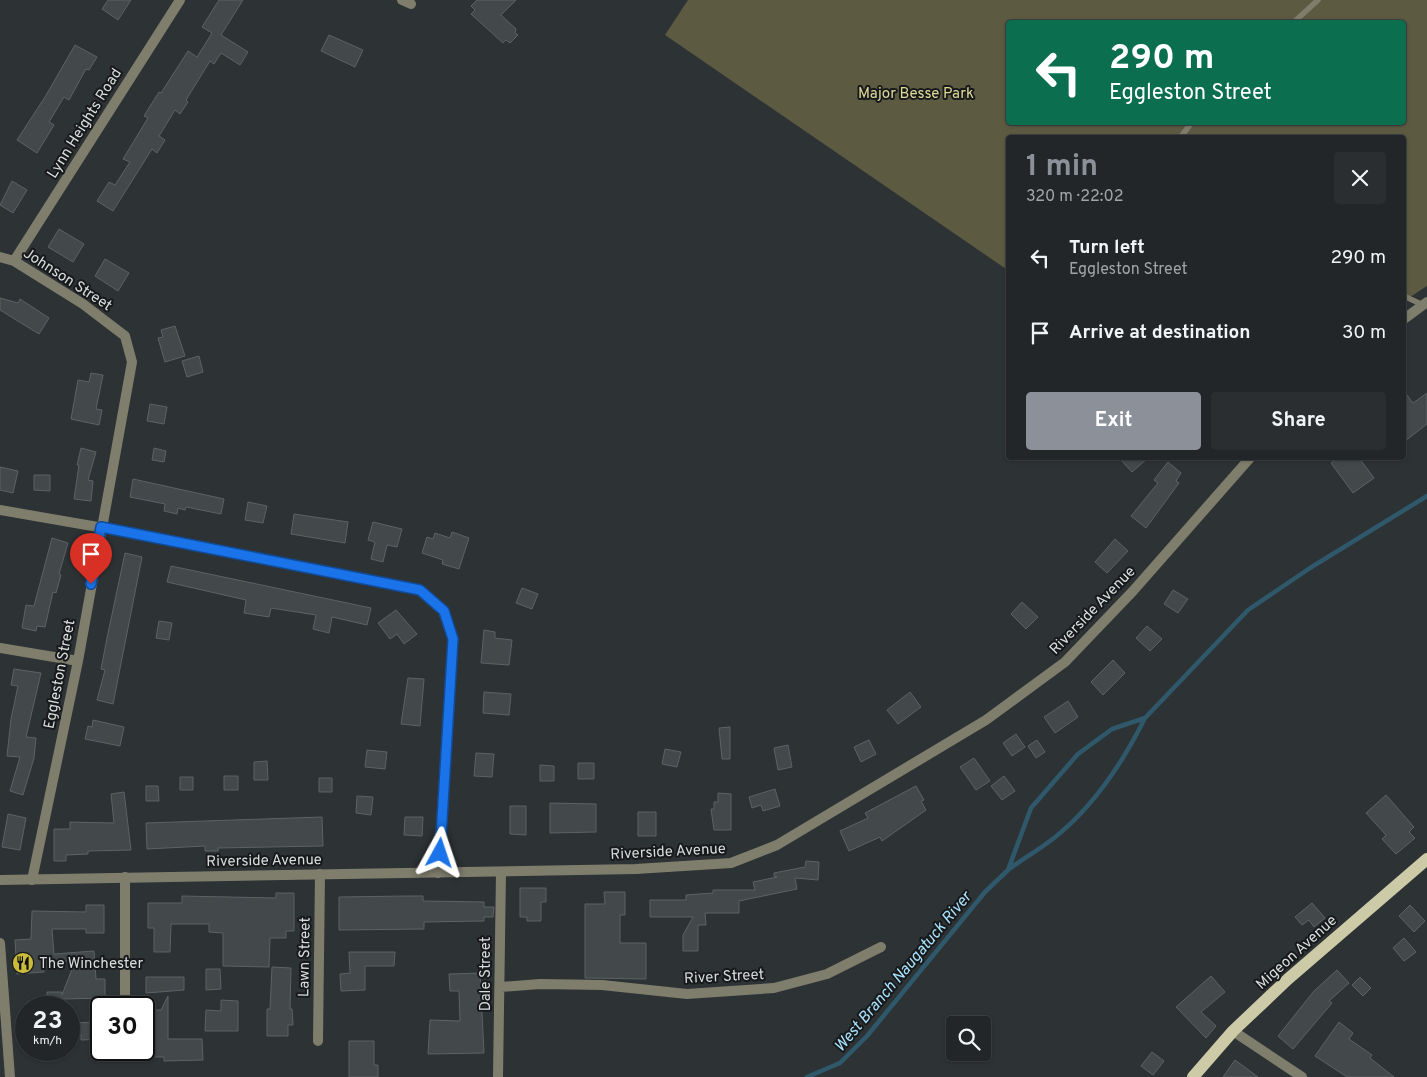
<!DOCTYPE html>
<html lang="en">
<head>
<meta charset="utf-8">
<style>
  :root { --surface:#222628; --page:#2a2e30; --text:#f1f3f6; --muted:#a2a5a8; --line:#3f4345; --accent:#8c9099 }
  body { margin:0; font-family:Overpass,sans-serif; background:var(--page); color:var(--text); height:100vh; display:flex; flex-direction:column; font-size:19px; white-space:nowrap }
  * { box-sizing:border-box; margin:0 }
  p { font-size:16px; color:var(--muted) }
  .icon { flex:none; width:28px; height:28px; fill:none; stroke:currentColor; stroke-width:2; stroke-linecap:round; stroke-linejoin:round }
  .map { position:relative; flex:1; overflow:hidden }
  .side { position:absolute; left:1006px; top:135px; width:400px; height:325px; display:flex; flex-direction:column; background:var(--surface); border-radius:5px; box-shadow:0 1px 4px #0004,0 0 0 1px var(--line) }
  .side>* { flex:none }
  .top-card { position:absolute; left:1006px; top:20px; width:400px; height:105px; border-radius:5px; box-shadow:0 1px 4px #0004,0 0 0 1px var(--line); background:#0b6e4f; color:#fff; overflow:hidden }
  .fabs { position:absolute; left:946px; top:1016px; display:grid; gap:10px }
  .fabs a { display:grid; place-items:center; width:45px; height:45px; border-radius:5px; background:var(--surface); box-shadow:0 1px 4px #0004,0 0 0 1px var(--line); font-size:25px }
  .speed { position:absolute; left:15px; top:996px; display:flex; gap:10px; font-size:25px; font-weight:700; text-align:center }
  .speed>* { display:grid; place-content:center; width:65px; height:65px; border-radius:50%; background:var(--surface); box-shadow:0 1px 4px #0004,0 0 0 1px var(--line); line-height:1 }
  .speed small { font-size:12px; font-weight:400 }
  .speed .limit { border:2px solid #111; border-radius:8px; background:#fff; color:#111 }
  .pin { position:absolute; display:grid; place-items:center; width:42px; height:42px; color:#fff; margin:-51px -21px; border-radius:50% 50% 50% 0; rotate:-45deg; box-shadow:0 0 5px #0007 }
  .pin .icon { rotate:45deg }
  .me { position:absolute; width:55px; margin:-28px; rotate:5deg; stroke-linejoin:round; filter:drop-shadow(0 0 4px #0008) }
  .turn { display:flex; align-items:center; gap:18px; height:105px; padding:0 20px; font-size:22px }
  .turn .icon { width:65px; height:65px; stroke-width:2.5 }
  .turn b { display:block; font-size:35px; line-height:42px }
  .round { display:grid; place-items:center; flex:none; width:52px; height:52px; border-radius:5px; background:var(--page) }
  .head { display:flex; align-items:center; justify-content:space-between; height:85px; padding:0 20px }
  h1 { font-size:30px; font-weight:700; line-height:38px; color:var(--accent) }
  .primary-button { display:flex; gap:10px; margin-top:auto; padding:10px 20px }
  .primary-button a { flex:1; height:58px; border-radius:5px; background:var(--accent); color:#fff; font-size:20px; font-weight:700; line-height:58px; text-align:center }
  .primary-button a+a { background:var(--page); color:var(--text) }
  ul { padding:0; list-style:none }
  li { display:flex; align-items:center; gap:15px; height:75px; padding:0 20px }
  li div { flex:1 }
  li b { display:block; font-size:19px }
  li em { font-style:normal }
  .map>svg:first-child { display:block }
  .green { fill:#5d5a42; fill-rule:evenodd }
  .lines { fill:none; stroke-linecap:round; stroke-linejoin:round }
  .stream { stroke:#2f596b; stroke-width:4.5 }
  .building { fill:#43484b; stroke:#5c6265 }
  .service { stroke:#7f7e6d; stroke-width:5.5 }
  .minor { stroke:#7f7e6d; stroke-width:10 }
  .tertiary { stroke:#7f7e6d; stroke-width:10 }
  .primary { stroke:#cdcaa7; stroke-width:12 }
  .route-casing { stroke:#114b97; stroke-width:12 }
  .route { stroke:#1a73e8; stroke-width:9 }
  .labels { text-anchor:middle; stroke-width:4; stroke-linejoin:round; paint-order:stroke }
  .park-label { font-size:15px; fill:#e0da98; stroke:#17191b }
  .street-label { font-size:15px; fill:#d9ddde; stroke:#17191b }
  .poi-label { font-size:15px; fill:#d9ddde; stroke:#17191b; text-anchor:start }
  .water-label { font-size:16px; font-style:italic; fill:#a9e2fc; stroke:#17191b }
</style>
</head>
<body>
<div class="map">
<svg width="1427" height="1077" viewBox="0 0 1427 1077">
  <rect width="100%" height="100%" fill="#2d3235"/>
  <!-- green -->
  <path class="green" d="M688,0H1427V286L1404,301V138H1009V271L665,35ZM1009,22H1404V122H1009Z"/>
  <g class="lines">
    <!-- stream -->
    <path class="stream" d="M1009,869C1023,859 1040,849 1054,838C1092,808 1123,762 1145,718
      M807,1077L840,1063L867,1036L985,892L1008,870L1031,808L1078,754L1112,729L1145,718L1248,610L1310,568L1427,496"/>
  </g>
  <!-- building -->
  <path class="building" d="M108,0H131L118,20L102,9Z
    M219,0H243L221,35L248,52L240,65L221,53L214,64L210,61L186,100L188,102L180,114L175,110L159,136L165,140L157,153L152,149L113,211L97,201L109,182L115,185L130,162L123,159L148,118L144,116L159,92L161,93L188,51L197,57L212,33L202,27Z
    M477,0H516L501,15L516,29L515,33L518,35L510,43L506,40L503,43L471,14L475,10L471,6Z
    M329,35L363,50L355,67L321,51Z
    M75,45L97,57L89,70L86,69L69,100L64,97L49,122L54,125L37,153L17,140L45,97Z
    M12,181L27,190L13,213L0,205Z
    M59,229L84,244L73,262L48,247Z
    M105,259L129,273L118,291L95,276Z
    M0,298L18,303L20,299L49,318L39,334L0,310Z
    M175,326L185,356L165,362L158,338L163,337L161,330Z
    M199,356L203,372L187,377L182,361Z
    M91,373L103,375L96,409L102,410L99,425L71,419L78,380L89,382Z
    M1404,391L1413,403L1427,393V424L1404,442Z
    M150,404L167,407L164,424L147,421Z
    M81,448L96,452L88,480L93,481L91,501L74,499L79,465H77Z
    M154,448L166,451L164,462L152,460Z
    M1119,458H1148L1132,472Z
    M1339,458H1359L1374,478L1353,493L1331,463Z
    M1168,462L1181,473L1176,481L1179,483L1146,528L1131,516L1158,483L1154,480Z
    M0,467L18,471L13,493L0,490Z
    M34,475H50V491L34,490Z
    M133,479L224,499L221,514L186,507L185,510L178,508L177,514L164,511L165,504L130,497Z
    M248,502L267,506L263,523L245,520Z
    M294,514L348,522L345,543L291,534Z
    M373,522L402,529L397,547L387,545L383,562L371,559L375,542L368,540Z
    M452,532L469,538L459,569L442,564L443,560L422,553L427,537L433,539L435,533L450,538Z
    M52,538L68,543L59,574L61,575L56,593L53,592L45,627L37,626L36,631L22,628L26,605L34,606Z
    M1115,539L1128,551L1107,573L1095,562Z
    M125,553L142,557L113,704L97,700L105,670L101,669L107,638Z
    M171,566L371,608L367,625L332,617L329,633L313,629L316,615L271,608L269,617L244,613L246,600L167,582Z
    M522,588L538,594L532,609L516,603Z
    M1173,590L1188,599L1178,613L1164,604Z
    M1022,602L1038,617L1026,629L1011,614Z
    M396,610L417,634L404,644L397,634L390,639L378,623Z
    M159,621L172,623L169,640L156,638Z
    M1147,626L1162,639L1150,651L1136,638Z
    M484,630L495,632V638L512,640L509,665L481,663Z
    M1113,660L1125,673L1103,695L1091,682Z
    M14,669L41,673L26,737L36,738L34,758L23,795L10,791L20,757L7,756L11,719L18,686L11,685Z
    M408,678L424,679L420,726L401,724Z
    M484,692L511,694L509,715L483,713Z
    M910,692L921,707L898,724L887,710Z
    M1068,701L1078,717L1055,733L1044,717Z
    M93,720L124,727L120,746L85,739L88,726L92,727Z
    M730,727V759H722L719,728Z
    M1016,734L1025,747L1012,756L1003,743Z
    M869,740L876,754L861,762L854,747Z
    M1037,740L1045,752L1036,758L1028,746Z
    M788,745L792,767L778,770L774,748Z
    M665,749L681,752L677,767L662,764Z
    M367,750L387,752L385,769L365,767Z
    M476,753L494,754L492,777L474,776Z
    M974,758L990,781L976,790L960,767Z
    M267,761L268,780H254V762Z
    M578,763H594V779H578Z
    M540,765L554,766V781H540Z
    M224,776H238V790H224Z
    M1004,776L1015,791L1002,800L991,786Z
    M180,777H193V790H180Z
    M319,778H332V792H319Z
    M146,786H158L159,801H146Z
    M916,786L924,800L921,801L926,810L882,841L880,837L849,851L840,831L868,818L865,813Z
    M775,789L780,806L763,811L761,805L752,808L749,797Z
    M124,792L131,850L88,851V854L66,855V861H54V829H70V822L114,823L111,794Z
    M718,793L731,794V830H714L711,809H714V802H718Z
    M1386,795L1414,827L1409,832L1415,838L1396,854L1382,839L1386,835L1366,813Z
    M357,796L373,797L371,815L356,813Z
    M550,803L596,804V832L550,833Z
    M510,806H526V835L510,834Z
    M638,812H656V836H638Z
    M8,814L26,818L20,850L2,847Z
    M322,817L323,846L218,848V851H205V846L147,849L146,823Z
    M405,817H423L422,836L404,835Z
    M806,861L819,862L818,880L795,878L797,889L739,901V913H705L706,925H698V951H683V935L693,917H650V900H686V895L713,893V890H755L753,882L777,877L774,876V873L805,867Z
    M520,888H546V902H541V921H527V917H520Z
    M604,892H625V915H620V943H646V979L585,978V904H605Z
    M276,893H294V931H286V938H270L269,967L223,966V933L209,932V924H171L170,952H154V928H148V903H182V896L276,898Z
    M405,896H423V901L484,902V907H494L493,917H484V921L424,922V929L339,930V897Z
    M1312,903L1325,918L1314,927L1309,920L1302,925L1295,917Z
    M86,905H104V933H86V929H52L54,954L94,951L96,979H105V998L62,999V1008H47V992H62V995L77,956L54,967L44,968V972L17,974L15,940L31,939L32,911L86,912Z
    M1410,905L1425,921L1414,932L1399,916Z
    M1404,938L1416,952L1404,961L1393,948Z
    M349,952H395L394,966H365V990L341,991L340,974L350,973Z
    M272,967L291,968L290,1009H292L293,1025H288V1036H267V1009H270Z
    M206,969H220L221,989L206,990Z
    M1337,970L1349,983L1329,1001L1332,1003L1293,1049L1278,1036L1314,991Z
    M480,973L484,1053L428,1054L430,1020L460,1021L459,991H450L449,974Z
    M1211,976L1225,992L1201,1012L1216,1026L1206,1038L1176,1007Z
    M146,977H184V990L146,993Z
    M1360,977L1371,988L1363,996L1352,985Z
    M168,996V1039H202L203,1060L164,1061V1057H146L145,1041L155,1022H146V1010H161Z
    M221,1000L238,1001V1031H205L206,1010L221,1011Z
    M100,1022L101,1039L81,1040V1035H71V1023Z
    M1339,1022L1353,1033L1349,1039L1372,1055L1370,1058L1394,1077H1347L1315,1056Z
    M349,1041H374V1065H378V1077H349Z
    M1152,1052L1164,1061L1153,1075L1141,1066Z
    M1235,1060L1258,1077H1223Z"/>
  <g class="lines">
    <!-- service -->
    <path class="service" d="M1294,22L1318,0
      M1180,138L1192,122
      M1404,296L1423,305"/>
    <!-- minor -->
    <path class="minor" d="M402,0L411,4
      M0,257L14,261L83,304L125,336L132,362L78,661L32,880
      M14,261L180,0
      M0,510L144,535L419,590L443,611L453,639L438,873
      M0,648L78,661
      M125,877V1008
      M0,943L10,1077
      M501,987L540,984L602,985L687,994L774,988L827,974L881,947
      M1233,1031L1302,1077
      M318,1041L320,874
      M498,1077L501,872"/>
    <!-- tertiary -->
    <path class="tertiary" d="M1404,319L1427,302
      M0,880L636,869L731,863L777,845L986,720L1065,662L1133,591L1250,458"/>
    <!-- primary -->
    <path class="primary" d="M1193,1077L1233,1031L1288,979L1427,859"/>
  </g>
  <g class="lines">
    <!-- route casing -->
    <g class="route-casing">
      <path id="route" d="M91,584L101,527L420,590L444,611L453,639L440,853"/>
    </g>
    <!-- route -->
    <use href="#route" class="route"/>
  </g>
  <!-- icons -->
  <defs>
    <g id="restaurant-disc" transform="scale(1.125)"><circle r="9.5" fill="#c9bb3b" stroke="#17191b"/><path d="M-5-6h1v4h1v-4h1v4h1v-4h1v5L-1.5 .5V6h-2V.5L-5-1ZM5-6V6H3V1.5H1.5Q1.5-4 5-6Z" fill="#111"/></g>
  </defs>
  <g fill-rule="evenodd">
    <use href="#restaurant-disc" x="23" y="963"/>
  </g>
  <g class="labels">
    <!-- park labels -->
    <g class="park-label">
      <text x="916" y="98">Major Besse Park</text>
    </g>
    <!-- street labels -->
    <g class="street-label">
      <text transform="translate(84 123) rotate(-58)" y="5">Lynn Heights Road</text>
      <text transform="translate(68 279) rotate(33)" y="5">Johnson Street</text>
      <text transform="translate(1092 610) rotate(-46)" y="5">Riverside Avenue</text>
      <text transform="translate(59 674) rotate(-79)" y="5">Eggleston Street</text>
      <text transform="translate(668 851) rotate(-3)" y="5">Riverside Avenue</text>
      <text transform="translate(264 860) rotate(-1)" y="5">Riverside Avenue</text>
      <text transform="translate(1296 952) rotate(-42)" y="5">Migeon Avenue</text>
      <text transform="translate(304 957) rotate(-89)" y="5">Lawn Street</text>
      <text transform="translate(485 974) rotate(-90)" y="5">Dale Street</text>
      <text transform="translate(724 976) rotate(-3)" y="5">River Street</text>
    </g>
    <!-- poi labels -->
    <g class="poi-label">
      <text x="39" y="968">The Winchester</text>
    </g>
    <!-- water labels -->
    <g class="water-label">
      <text transform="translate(902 971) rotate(-50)" y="6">West Branch Naugatuck River</text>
    </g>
  </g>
</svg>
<div class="fabs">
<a><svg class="icon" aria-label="search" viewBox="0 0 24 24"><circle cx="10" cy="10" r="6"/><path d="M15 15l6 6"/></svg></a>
</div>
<div class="speed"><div>23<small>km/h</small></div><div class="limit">30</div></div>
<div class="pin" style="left:91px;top:584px;background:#d93025"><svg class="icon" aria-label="arrive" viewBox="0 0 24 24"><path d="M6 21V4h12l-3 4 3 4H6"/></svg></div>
<svg class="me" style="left:440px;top:853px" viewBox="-20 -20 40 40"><path d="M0-17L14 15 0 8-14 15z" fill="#1a73e8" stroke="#fff" stroke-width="4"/></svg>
<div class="top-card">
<div class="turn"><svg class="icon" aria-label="left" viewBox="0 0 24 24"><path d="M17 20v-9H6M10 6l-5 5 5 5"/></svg><div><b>290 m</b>Eggleston Street</div></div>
</div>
<section class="side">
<div class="head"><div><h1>1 min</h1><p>320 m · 22:02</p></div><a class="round"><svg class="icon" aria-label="close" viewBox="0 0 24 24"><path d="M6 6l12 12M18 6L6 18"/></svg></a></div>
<ul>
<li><svg class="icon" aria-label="left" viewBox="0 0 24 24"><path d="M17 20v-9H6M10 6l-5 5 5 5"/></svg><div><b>Turn left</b><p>Eggleston Street</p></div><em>290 m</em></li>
<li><svg class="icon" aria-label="arrive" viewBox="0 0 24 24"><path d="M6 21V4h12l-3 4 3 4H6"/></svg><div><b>Arrive at destination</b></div><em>30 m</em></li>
</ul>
<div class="primary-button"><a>Exit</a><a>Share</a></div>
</section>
</div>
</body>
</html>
